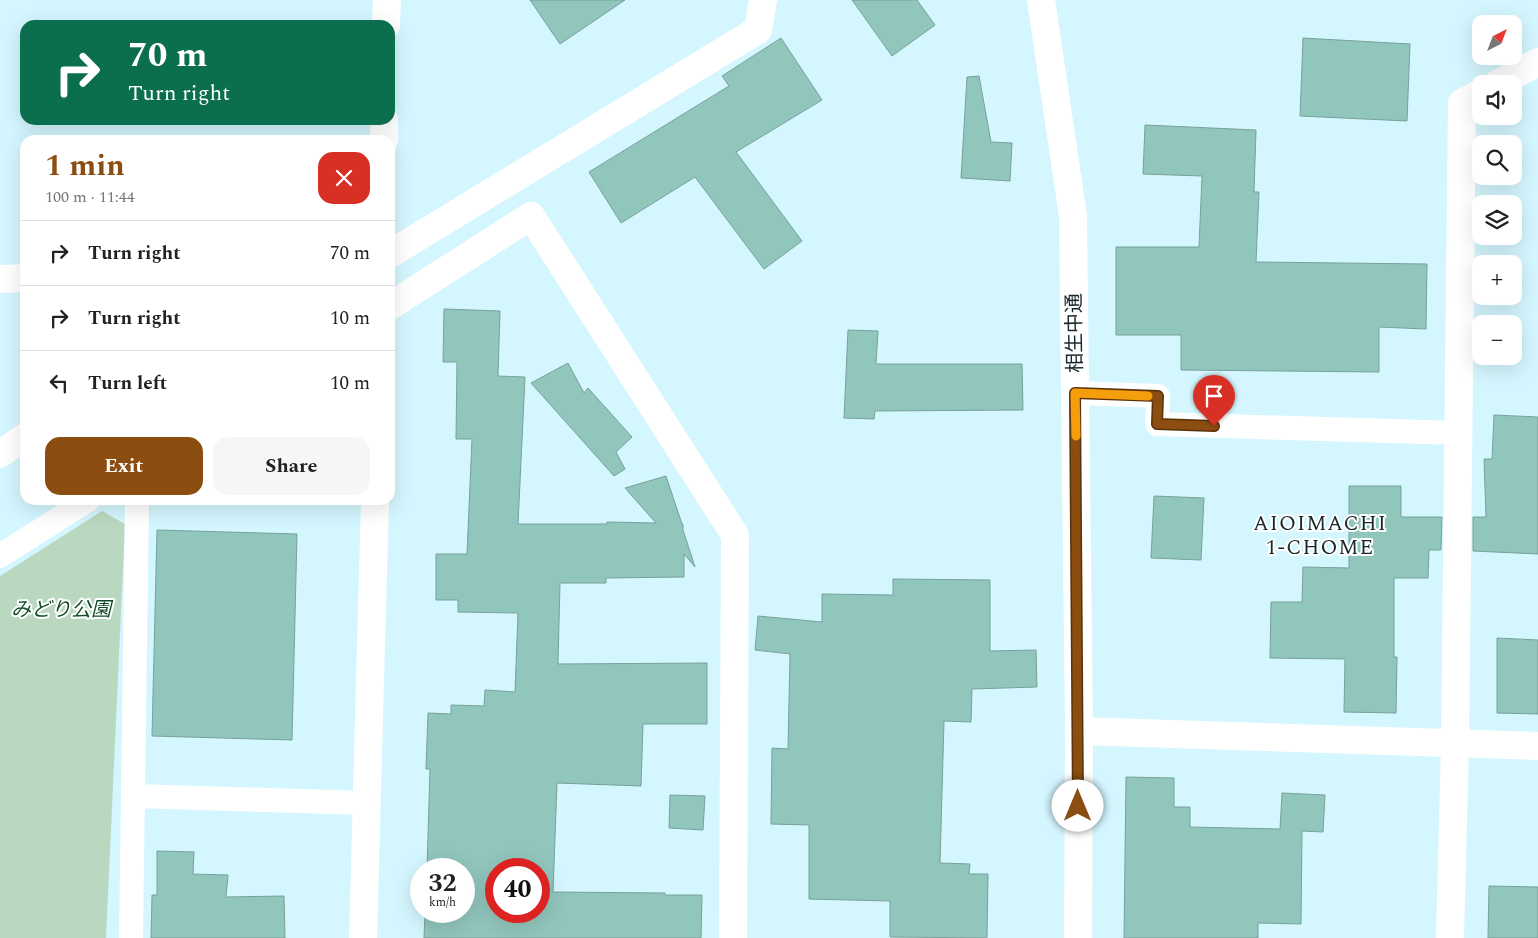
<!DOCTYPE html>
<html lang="en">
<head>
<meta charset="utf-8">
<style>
  :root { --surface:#fff; --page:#f6f6f6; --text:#222; --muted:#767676; --line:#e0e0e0; --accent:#8b4d10 }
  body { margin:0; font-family:Spectral,"Noto Sans JP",serif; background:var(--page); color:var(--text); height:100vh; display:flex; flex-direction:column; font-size:19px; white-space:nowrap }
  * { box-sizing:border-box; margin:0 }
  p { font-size:16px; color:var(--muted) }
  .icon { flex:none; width:28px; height:28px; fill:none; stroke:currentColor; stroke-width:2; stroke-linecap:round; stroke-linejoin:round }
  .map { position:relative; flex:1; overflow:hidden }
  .side { position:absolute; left:20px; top:135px; width:375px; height:370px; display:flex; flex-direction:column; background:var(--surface); border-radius:15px; box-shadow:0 5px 20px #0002 }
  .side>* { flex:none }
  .guide { position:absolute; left:20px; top:20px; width:375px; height:105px; border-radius:15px; box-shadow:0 5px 20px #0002; background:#0b6e4f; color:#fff; overflow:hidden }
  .needle { width:32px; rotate:42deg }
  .buttons { position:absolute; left:1472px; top:15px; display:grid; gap:10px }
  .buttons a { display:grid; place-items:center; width:50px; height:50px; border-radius:10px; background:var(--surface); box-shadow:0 5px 20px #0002; font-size:25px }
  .speed { position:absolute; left:410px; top:858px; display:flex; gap:10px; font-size:25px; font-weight:700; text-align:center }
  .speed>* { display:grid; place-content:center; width:65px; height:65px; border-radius:50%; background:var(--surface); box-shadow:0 5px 20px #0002; line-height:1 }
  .speed small { font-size:12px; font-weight:400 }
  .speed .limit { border:8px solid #d22; background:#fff; color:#111 }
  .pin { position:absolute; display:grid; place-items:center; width:42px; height:42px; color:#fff; margin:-51px -21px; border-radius:50% 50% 50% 0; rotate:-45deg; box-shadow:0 0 5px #0007 }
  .pin .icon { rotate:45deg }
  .me { position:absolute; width:55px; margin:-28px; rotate:0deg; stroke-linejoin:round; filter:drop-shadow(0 0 4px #0008) }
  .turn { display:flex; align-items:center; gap:18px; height:105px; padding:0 25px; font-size:22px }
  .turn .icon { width:65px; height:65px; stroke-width:2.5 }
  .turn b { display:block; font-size:35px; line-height:42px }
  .round { display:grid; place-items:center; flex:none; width:52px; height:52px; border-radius:15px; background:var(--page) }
  .summary { display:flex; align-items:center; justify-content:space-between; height:85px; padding:0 25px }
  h1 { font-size:30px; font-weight:700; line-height:38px; color:var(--accent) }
  .primary-button { display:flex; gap:10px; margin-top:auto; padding:10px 25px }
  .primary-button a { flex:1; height:58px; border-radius:15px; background:var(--accent); color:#fff; font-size:20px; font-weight:700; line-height:58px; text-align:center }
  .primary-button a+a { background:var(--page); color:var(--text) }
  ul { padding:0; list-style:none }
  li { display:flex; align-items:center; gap:15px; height:65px; padding:0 25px; border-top:1px solid var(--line) }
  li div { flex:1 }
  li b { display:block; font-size:19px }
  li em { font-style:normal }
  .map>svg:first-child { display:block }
  .green { fill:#bad7c0 }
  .building { fill:#91c6bd; stroke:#77a199; fill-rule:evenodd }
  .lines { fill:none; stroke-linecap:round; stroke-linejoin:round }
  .lane { stroke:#fff; stroke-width:24 }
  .street { stroke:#fff; stroke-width:28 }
  .secondary { stroke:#fff; stroke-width:28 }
  .route-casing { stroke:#5a320a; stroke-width:12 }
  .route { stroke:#8b4d10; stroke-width:9 }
  .slow { stroke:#f59e0b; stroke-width:9 }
  .labels { text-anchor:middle; stroke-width:4; stroke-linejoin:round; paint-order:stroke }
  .street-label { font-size:20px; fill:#17282b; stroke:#fff }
  .park-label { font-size:20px; font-style:italic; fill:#104c26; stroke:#fff }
  .neighbourhood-label { font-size:21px; letter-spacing:1px; fill:#17282b; stroke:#fff }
</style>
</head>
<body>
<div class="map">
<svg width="1538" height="938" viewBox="0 0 1538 938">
  <rect width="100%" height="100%" fill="#d4f6fe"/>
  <!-- green -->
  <path class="green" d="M102,511L125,524L106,938H0V576Z"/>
  <!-- building -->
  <path class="building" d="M530,0H625L560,44Z
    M852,0H917L935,25L892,56Z
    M781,38L822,100L736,152L802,241L764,269L695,177L621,223L589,172L729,86L722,76Z
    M1303,38L1410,44L1407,121L1300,116Z
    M979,76L991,142L1012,143L1010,181L961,178L967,77Z
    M1145,125L1256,130L1254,192H1259L1256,262L1427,264L1426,329L1379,327V372L1181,370V335H1116V247H1199L1202,176L1143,174Z
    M444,309L500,311L498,376L525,377L518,524H607V522L656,523L625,488L666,476L682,524H683V530L695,567L684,554V577L606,578V583H560L558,664L707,663V724H643L641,786L557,783L553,892L665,893V895H702L701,938H424L425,911H464V869H427L430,769H426L428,713L451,714V705L484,706L485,690L515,692L518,613L458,612V600H436V554H467L472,439H456L457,362H443ZM496,869H539V911H496Z
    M848,330L878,331L876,364H1022L1023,410L875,411L874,419L844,418Z
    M568,363L584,393L588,388L632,437L616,452L625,469L614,476L531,383Z
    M1494,415L1538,417V554L1473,551V517H1486L1484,459H1492Z
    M1349,486H1401V517H1442L1441,550H1429L1428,578H1394V657H1397L1396,713L1344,712L1345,659L1270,658L1271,602H1302L1303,567L1349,568Z
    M1154,496L1204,498L1201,560L1151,558Z
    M157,530L297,534L292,740L152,736Z
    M893,579L990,580V651L1036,650L1037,687L972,689L971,722L944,721L940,863L970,864L969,874H988L987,938L890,937V901L809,899V825L771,824L772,748L788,749L790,654L755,650L758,616L822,622V594L893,595Z
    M1497,638L1538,640V714L1497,713Z
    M1126,777L1174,778V807H1190V827L1280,829L1282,793L1325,795L1323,832L1302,831L1301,924L1258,923V938H1124Z
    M670,795L705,796L703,830L669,828Z
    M157,851L194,852L193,874L228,875L226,897L284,896L285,938H151L152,895H157Z
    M1489,886L1538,887V938H1488Z"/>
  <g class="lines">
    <!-- lane -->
    <path class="lane" d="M1075,393L1158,396L1157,424L1458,433
      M0,556L88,500
      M133,796L367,803
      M131,938L137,500"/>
    <!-- street -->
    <path class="street" d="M1497,84L1538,62
      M390,254L758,30L763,0
      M0,279L25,278
      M390,306L531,216L735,535L733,938
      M0,454L25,437
      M1079,731L1538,746
      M1450,938L1455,743L1462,103L1481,93"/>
    <!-- secondary -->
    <path class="secondary" d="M1041,0L1073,216L1079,731L1078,938
      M386,25L387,0
      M384,140V120
      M363,938L375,500"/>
  </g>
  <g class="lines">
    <!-- route casing -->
    <g class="route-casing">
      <path id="route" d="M1078,806L1075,393L1158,396L1157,424L1214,426"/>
    </g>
    <!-- route -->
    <use href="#route" class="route"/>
    <!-- slow -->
    <path class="slow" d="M1076,436L1075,393L1148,396"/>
  </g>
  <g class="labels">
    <!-- street labels -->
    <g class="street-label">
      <text transform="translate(1074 333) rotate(-91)" y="7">相生中通</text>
    </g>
    <!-- park labels -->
    <g class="park-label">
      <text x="61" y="616">みどり公園</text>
    </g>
    <!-- neighbourhood labels -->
    <g class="neighbourhood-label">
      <text x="1320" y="530">AIOIMACHI<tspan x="1320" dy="24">1-CHOME</tspan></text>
    </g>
  </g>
</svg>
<div class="buttons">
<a><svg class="needle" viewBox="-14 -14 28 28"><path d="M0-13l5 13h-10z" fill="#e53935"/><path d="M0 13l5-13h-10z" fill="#767676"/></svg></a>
<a><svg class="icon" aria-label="sound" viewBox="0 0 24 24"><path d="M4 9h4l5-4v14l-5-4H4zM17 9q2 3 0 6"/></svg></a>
<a><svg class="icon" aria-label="search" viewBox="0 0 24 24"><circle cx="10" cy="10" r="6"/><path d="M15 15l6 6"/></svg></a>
<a><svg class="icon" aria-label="layers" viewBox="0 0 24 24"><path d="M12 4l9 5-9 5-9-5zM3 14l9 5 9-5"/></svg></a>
<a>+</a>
<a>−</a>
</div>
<div class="speed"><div>32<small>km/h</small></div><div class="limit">40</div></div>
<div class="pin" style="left:1214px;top:426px;background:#d93025"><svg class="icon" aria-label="arrive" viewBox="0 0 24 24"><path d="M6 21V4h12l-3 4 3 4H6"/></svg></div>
<svg class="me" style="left:1078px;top:806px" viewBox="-20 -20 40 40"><circle r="19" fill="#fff"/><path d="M0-13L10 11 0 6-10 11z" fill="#8b4d10"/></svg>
<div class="guide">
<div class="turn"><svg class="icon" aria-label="right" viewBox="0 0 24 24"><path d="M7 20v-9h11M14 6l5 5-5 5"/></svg><div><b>70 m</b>Turn right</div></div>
</div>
<section class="side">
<div class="summary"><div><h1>1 min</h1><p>100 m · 11:44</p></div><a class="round" style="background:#d93025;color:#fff"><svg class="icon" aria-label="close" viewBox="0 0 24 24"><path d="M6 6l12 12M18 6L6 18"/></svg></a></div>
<ul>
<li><svg class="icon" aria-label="right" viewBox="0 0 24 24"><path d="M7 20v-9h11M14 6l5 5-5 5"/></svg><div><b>Turn right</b></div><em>70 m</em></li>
<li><svg class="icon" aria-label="right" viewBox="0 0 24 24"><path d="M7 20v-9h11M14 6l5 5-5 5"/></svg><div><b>Turn right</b></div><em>10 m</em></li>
<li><svg class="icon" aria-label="left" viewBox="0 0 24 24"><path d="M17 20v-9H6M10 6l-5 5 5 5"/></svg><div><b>Turn left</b></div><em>10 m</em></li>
</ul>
<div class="primary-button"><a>Exit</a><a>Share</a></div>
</section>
</div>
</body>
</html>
